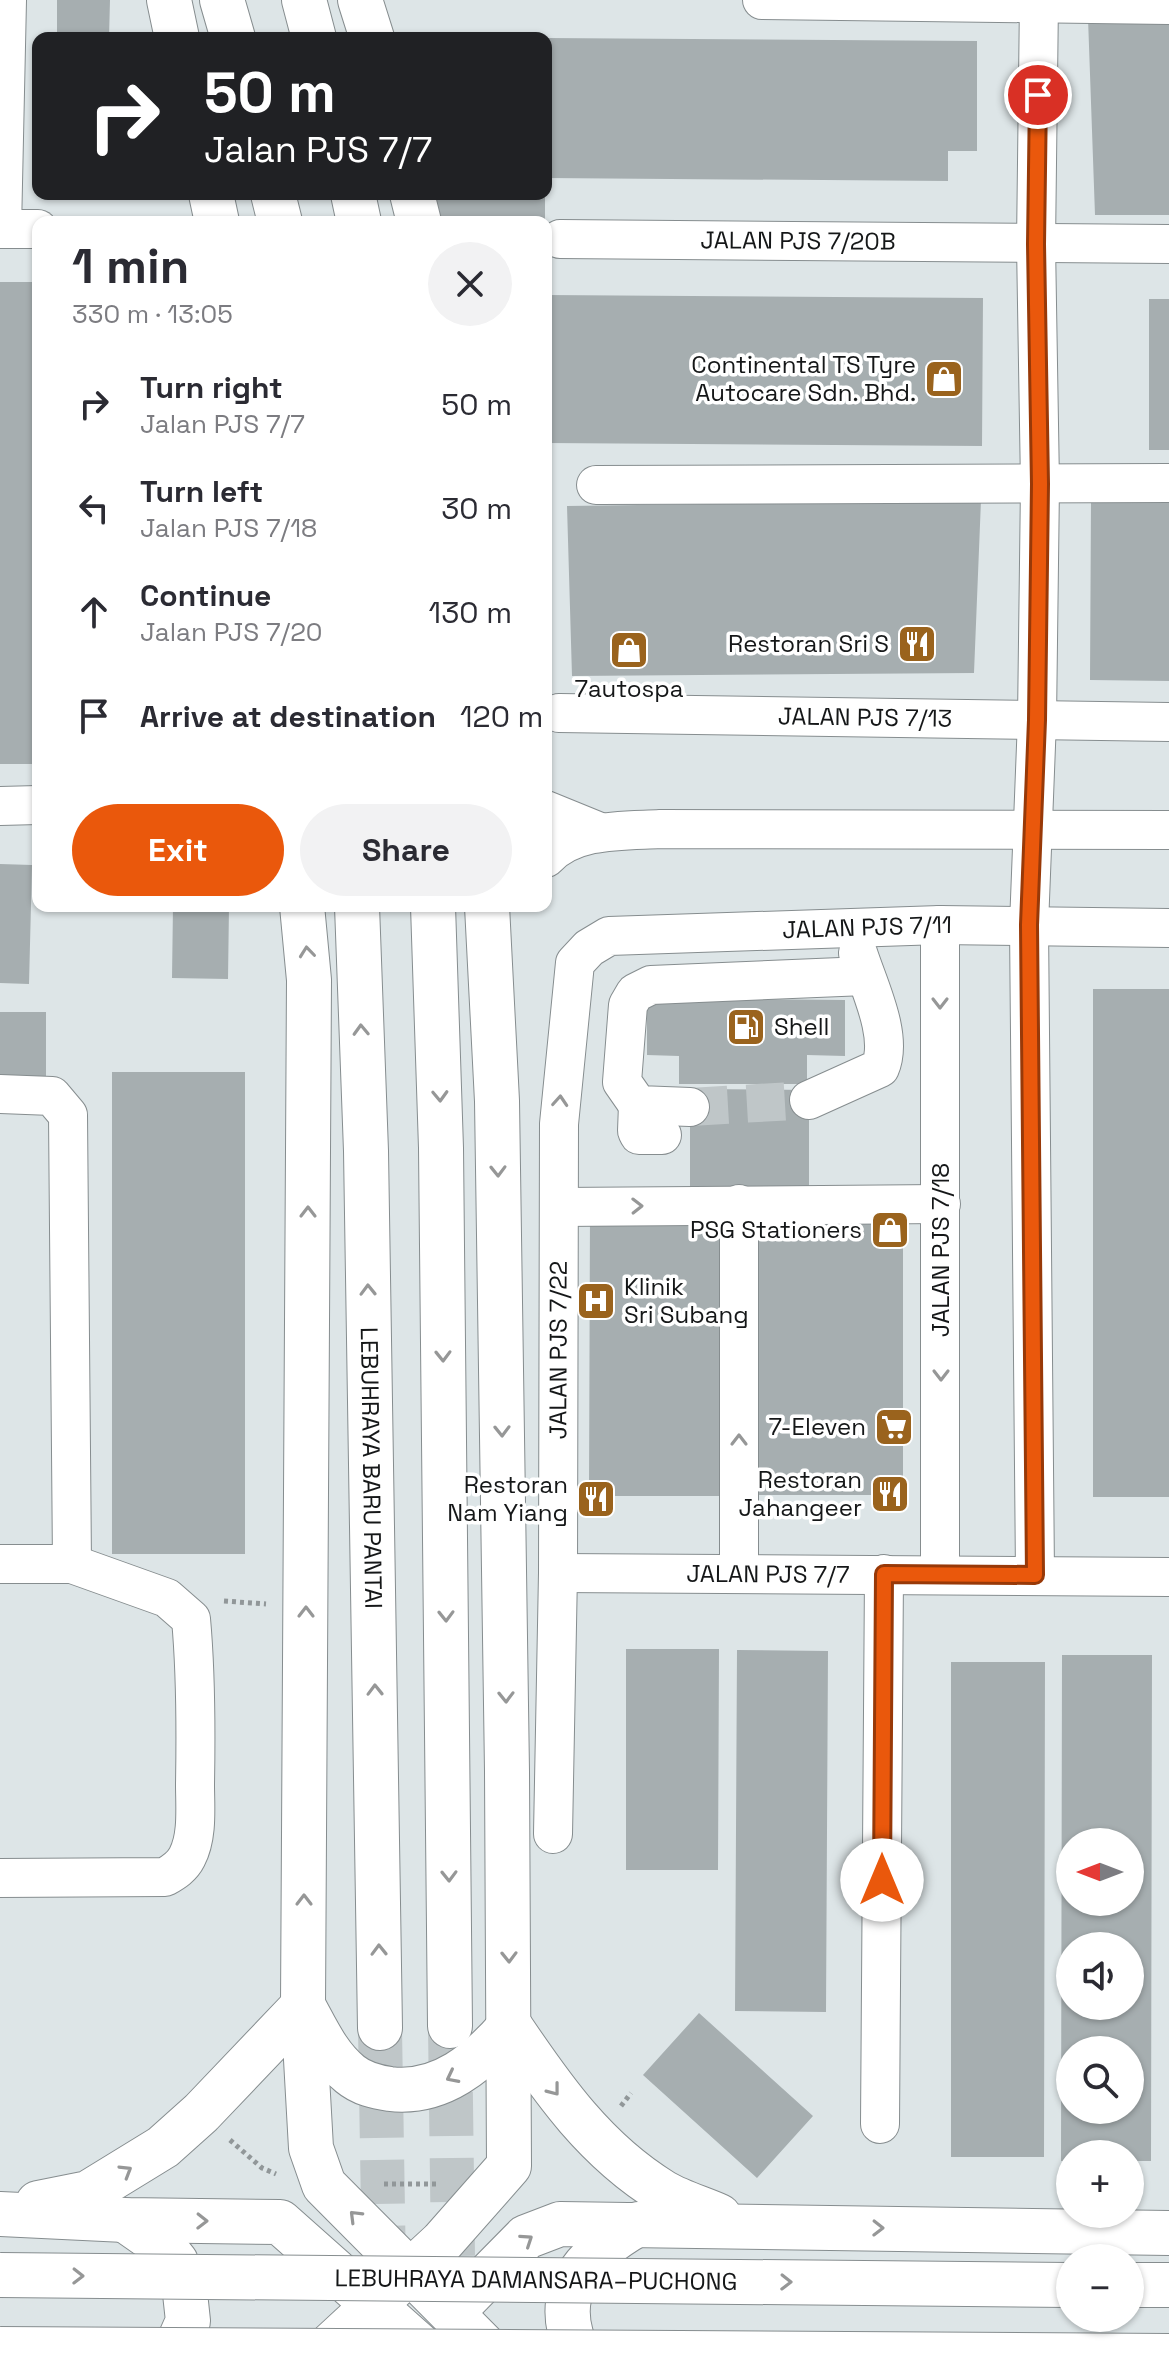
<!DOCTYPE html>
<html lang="en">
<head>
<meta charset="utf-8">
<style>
  :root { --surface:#fff; --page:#f2f2f3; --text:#2b2b33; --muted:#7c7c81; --accent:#ea580c }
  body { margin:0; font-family:"Space Grotesk",sans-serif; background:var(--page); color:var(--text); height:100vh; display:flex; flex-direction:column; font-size:30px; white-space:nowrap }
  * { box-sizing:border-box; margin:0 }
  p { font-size:26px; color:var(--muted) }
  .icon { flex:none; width:44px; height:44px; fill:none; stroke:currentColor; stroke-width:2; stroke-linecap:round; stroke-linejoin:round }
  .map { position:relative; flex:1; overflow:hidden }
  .drawer { position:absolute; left:32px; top:216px; width:520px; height:696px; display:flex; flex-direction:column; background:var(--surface); border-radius:16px; box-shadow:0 2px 6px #0004 }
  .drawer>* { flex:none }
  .hud { position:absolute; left:32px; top:32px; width:520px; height:168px; border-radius:16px; box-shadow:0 2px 6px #0004; background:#202124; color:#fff; overflow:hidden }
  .needle { width:52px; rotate:270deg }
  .buttons { position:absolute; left:1056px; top:1828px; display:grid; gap:16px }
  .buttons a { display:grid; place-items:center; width:88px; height:88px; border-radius:50%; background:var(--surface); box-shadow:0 2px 6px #0004; font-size:40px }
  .pin { position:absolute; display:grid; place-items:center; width:68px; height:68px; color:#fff; margin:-34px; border:4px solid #fff; border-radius:50%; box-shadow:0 2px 8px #0007 }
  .me { position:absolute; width:88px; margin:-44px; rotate:0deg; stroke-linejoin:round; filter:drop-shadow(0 0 6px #0008) }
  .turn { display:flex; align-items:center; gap:28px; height:168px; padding:0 40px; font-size:36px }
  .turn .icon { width:104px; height:104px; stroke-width:2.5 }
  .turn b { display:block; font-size:56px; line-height:68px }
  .round { display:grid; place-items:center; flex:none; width:84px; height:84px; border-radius:42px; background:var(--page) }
  .head { display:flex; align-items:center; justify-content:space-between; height:136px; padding:0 40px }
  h1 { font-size:48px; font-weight:800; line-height:60px }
  .action { display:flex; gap:16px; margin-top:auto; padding:16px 40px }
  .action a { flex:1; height:92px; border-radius:48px; background:var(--accent); color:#fff; font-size:32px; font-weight:800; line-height:92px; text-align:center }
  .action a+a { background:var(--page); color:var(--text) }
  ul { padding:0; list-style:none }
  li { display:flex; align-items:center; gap:24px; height:104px; padding:0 40px }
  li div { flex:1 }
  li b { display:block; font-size:30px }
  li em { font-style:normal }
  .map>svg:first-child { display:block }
  .building { fill:#a6aeb0; fill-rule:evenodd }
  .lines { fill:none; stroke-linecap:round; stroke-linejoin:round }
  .minor-tunnel { stroke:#bfc6c8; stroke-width:38; stroke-dasharray:38 19; stroke-linecap:butt }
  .highway-tunnel { stroke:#bfc6c8; stroke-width:44; stroke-dasharray:44 22; stroke-linecap:butt }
  .minor-casing { stroke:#868d8f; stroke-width:40 }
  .highway-casing { stroke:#868d8f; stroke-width:46 }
  .path { stroke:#919799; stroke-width:5; stroke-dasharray:4 4; stroke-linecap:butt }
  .minor { stroke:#fff; stroke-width:38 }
  .highway { stroke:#fff; stroke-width:44 }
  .highway-bridge-casing { stroke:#868d8f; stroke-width:46; stroke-linecap:butt }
  .highway-bridge { stroke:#fff; stroke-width:44 }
  .oneway { stroke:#969797 }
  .route-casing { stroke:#983908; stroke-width:20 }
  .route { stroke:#ea580c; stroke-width:14 }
  .labels { text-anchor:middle; stroke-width:7; stroke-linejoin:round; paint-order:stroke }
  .street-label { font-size:24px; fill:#151718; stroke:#fff }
  .poi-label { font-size:24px; fill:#151718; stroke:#fff; text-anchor:end }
</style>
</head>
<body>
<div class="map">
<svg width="1169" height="2357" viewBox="0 0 1169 2357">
  <rect width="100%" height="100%" fill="#dde5e7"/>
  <!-- building -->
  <path class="building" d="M57,0H110L109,38H57Z
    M1169,17V215H1095L1088,18Z
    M546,38L977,41V151H948V181L546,178Z
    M437,194H545V222H436Z
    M0,282H38V764H0Z
    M546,295L983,298L982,446L546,443Z
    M1149,299H1169V450H1149Z
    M981,500L974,673L572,676L567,506Z
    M1091,502H1169V681L1090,680Z
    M0,864L32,865L29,984L0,983Z
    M173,906H229L228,979L172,978Z
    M1093,989H1169V1497H1093Z
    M647,998L845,1000V1056L807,1055V1084H679V1056L647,1055Z
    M0,1012H46V1080H0Z
    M112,1072H245V1554H112Z
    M690,1089L809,1090V1189L690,1188Z
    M590,1211H732L731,1496H589Z
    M757,1212L903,1213V1495H757Z
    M626,1649H719L718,1870H626Z
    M737,1650L828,1651L826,2012L735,2011Z
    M1062,1655H1152L1151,2161H1130V2154H1070V2161H1061ZM1070,1842H1130V1902H1070ZM1070,1946H1130V2006H1070ZM1070,2050H1130V2110H1070Z
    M951,1662H1045L1044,2157H951Z
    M699,2013L813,2116L757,2178L643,2075Z"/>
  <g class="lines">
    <!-- minor-tunnel -->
    <path class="minor-tunnel" d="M690,1107L809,1100"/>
    <!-- highway-tunnel -->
    <path class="highway-tunnel" d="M450,2026L453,2256
      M380,2028L384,2271"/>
    <!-- minor casing -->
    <g class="minor-casing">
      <g id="minor">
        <path d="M762,0L1169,5"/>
        <path d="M0,229H38"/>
        <path d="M2,229L7,0"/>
        <path id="s1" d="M560,239L1169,244"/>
        <path d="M596,485L1169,483"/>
        <path id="s2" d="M559,713L1169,722"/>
        <path d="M0,806L38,805"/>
        <path d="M546,810L600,832"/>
        <path d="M546,858C574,828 622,831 660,829L1169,830"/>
        <path d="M940,925V1575"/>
        <path d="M0,1094L52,1096L68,1115L72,1564"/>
        <path d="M809,1100L880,1068C894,1036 868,985 858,953"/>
        <path d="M638,1105L637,1131L639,1135H662"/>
        <path d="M690,1107L638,1105L622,1082L628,1005L635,993L651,985L865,976"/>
        <path d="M739,1204V1574"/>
        <path d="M559,1207L941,1204"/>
        <path d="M0,1564H72L167,1598L191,1619C196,1674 196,1729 195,1784C195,1807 198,1836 187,1857C182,1867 174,1872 165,1877L0,1878"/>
        <path id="s3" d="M558,1573L1169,1577"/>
        <path d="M1035,1575L1029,925L1037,720L1040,484L1036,244L1039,0"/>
        <path id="s4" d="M553,1834L558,1573L559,1124L575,963L589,948L609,936L940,925L1169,928"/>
        <path d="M880,2124L884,1574"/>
      </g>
    </g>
    <!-- highway casing -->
    <g class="highway-casing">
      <g id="highway">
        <path d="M169,0L177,38"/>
        <path d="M222,0L233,38"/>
        <path d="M304,0L314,38"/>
        <path d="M360,0L372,38"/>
        <path d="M211,194L217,222"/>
        <path d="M273,194L280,222"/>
        <path d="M353,194L359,222"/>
        <path d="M412,194L419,222"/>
        <path d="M302,906L309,980L303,2006L311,2148L324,2185L495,2357"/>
        <path id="s5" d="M357,906L366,1151L380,2028"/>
        <path d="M433,906L441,1148L450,2026"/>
        <path d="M305,2009C318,2033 329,2057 350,2074C362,2084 376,2087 390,2089C441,2095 479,2062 510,2026"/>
        <path d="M510,2026C553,2090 596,2151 663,2192C680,2202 701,2208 719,2216"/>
        <path d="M38,2203L88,2193L163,2147L201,2113L303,2006"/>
        <path d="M0,2214L125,2220L280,2222L432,2357"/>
        <path d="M125,2220L165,2248L176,2262L184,2284L188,2321L172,2357"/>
        <path d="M1130,2285H1169"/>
        <path d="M463,2301L526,2237L560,2224L1169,2233"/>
        <path d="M318,2357L442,2242L509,2166L507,1771L497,1101L487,906"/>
        <path d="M580,2357C547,2293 584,2255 638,2224"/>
      </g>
    </g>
    <!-- path -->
    <path class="path" d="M224,1601L266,1604
      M621,2106L631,2093
      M230,2140L262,2168L276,2174
      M384,2184H438"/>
    <!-- minor -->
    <use href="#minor" class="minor"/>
    <!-- highway -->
    <use href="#highway" class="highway"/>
    <!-- highway-bridge casing -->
    <g class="highway-bridge-casing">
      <g id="highway-bridge">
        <path id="s6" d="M0,2275L1070,2285"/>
        <path d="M0,2349L1169,2356"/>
      </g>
    </g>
    <!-- highway-bridge -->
    <use href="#highway-bridge" class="highway-bridge"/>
  </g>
  <!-- one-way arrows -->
  <defs><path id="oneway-chevron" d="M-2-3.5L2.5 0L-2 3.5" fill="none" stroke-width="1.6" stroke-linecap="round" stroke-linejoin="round" transform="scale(2)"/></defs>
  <g class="oneway">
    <use href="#oneway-chevron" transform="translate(307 952) rotate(-96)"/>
    <use href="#oneway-chevron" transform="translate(940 1003) rotate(90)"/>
    <use href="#oneway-chevron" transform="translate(361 1030) rotate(-92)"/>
    <use href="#oneway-chevron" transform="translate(440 1096) rotate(88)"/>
    <use href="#oneway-chevron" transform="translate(560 1101) rotate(-86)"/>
    <use href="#oneway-chevron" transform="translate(498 1171) rotate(89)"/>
    <use href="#oneway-chevron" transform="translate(637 1206) rotate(-1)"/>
    <use href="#oneway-chevron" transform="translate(308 1212) rotate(-90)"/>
    <use href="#oneway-chevron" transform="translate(368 1290) rotate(-91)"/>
    <use href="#oneway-chevron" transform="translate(443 1356) rotate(89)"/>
    <use href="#oneway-chevron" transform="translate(941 1375) rotate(90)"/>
    <use href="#oneway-chevron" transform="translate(502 1431) rotate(89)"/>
    <use href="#oneway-chevron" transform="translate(739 1440) rotate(-90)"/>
    <use href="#oneway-chevron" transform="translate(306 1612) rotate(-90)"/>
    <use href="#oneway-chevron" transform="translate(446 1616) rotate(89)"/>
    <use href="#oneway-chevron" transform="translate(375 1690) rotate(-91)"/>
    <use href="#oneway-chevron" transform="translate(506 1697) rotate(89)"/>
    <use href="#oneway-chevron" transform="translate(449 1876) rotate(89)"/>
    <use href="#oneway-chevron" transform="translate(304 1900) rotate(-90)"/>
    <use href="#oneway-chevron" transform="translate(379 1950) rotate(-91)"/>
    <use href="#oneway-chevron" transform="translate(509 1957) rotate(89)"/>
    <use href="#oneway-chevron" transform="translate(452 2077) rotate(153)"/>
    <use href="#oneway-chevron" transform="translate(554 2090) rotate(52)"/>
    <use href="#oneway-chevron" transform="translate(126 2171) rotate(-31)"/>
    <use href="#oneway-chevron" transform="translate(355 2216) rotate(-135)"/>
    <use href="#oneway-chevron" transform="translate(202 2221) rotate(1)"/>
    <use href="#oneway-chevron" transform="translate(878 2228) rotate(1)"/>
    <use href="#oneway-chevron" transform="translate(527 2240) rotate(-34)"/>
    <use href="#oneway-chevron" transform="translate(78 2276) rotate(1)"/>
    <use href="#oneway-chevron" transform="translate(786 2282) rotate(1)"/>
  </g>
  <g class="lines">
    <!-- route casing -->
    <g class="route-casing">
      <path id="route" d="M882,1880L884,1574L1035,1575L1029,925L1037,720L1040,484L1036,244L1038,95"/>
    </g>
    <!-- route -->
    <use href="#route" class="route"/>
  </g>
  <!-- icons -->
  <defs>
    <g id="shop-square" transform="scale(2)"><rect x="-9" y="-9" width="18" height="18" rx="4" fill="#9a631d" stroke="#fff"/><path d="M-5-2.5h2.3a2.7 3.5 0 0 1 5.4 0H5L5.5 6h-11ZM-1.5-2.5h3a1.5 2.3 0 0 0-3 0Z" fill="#fff"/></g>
    <g id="restaurant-square" transform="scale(2)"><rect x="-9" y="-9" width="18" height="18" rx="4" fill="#9a631d" stroke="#fff"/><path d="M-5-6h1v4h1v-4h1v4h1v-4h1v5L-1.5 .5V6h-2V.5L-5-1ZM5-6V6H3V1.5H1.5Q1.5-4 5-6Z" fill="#fff"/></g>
    <g id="fuel-square" transform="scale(2)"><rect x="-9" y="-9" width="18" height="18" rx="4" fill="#9a631d" stroke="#fff"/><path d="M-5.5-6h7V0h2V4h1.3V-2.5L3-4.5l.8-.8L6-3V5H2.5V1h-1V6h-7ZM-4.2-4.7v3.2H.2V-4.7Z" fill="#fff"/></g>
    <g id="hospital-square" transform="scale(2)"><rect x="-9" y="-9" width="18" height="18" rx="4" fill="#9a631d" stroke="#fff"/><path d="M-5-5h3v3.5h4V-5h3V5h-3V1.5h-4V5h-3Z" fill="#fff"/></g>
    <g id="supermarket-square" transform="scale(2)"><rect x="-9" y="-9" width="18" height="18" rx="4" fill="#9a631d" stroke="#fff"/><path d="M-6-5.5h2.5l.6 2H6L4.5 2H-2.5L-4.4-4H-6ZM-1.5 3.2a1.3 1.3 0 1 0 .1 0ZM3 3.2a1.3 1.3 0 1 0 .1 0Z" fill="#fff"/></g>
  </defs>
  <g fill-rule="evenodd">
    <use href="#shop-square" x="944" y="379"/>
    <use href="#restaurant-square" x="917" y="644"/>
    <use href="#shop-square" x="629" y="650"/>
    <use href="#fuel-square" x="746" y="1027"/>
    <use href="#shop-square" x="890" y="1230"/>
    <use href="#hospital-square" x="596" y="1301"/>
    <use href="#supermarket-square" x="894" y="1427"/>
    <use href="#restaurant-square" x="890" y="1494"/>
    <use href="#restaurant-square" x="596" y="1499"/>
  </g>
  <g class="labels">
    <!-- street labels -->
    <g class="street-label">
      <text dy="8" stroke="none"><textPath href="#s1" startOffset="238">JALAN PJS 7/20B</textPath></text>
      <text dy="8" stroke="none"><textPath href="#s2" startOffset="306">JALAN PJS 7/13</textPath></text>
      <text dy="8" stroke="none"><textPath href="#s4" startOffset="1174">JALAN PJS 7/11</textPath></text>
      <text transform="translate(941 1250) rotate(-90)" y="8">JALAN PJS 7/18</text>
      <text dy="8" stroke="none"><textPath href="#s4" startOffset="484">JALAN PJS 7/22</textPath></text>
      <text dy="8" stroke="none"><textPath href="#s5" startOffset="562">LEBUHRAYA BARU PANTAI</textPath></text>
      <text dy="8" stroke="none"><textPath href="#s3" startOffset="210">JALAN PJS 7/7</textPath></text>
      <text dy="8" stroke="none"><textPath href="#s6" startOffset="536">LEBUHRAYA DAMANSARA–PUCHONG</textPath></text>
    </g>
    <!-- poi labels -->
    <g class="poi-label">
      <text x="916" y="373">Continental TS Tyre<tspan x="916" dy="28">Autocare Sdn. Bhd.</tspan></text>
      <text x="889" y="652">Restoran Sri S</text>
      <text x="629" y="697" text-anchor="middle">7autospa</text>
      <text x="774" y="1035" text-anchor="start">Shell</text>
      <text x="862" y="1238">PSG Stationers</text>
      <text x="624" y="1295" text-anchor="start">Klinik<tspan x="624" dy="28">Sri Subang</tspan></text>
      <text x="866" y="1435">7-Eleven</text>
      <text x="862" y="1488">Restoran<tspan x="862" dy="28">Jahangeer</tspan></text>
      <text x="568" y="1493">Restoran<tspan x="568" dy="28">Nam Yiang</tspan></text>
    </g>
  </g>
</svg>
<div class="buttons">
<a><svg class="needle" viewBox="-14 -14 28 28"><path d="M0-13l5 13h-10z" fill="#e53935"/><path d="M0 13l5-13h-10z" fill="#7c7c81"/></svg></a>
<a><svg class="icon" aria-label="sound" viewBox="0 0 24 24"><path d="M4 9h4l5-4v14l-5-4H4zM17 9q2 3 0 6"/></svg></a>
<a><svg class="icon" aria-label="search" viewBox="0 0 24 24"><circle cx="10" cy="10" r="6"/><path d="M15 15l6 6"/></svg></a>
<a>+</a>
<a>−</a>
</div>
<div class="pin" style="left:1038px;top:95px;background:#d93025"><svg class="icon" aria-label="arrive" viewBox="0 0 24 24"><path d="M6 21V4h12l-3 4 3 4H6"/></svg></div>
<svg class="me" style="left:882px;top:1880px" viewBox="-20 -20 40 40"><circle r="19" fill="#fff"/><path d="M0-13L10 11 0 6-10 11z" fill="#ea580c"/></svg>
<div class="hud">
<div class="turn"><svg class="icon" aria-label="right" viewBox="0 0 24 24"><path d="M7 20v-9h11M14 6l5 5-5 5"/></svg><div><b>50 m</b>Jalan PJS 7/7</div></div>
</div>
<section class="drawer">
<div class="head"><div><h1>1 min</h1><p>330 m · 13:05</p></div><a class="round"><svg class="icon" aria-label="close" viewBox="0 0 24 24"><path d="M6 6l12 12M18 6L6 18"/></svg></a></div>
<ul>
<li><svg class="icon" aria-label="right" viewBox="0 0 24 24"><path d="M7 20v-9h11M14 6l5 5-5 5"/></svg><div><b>Turn right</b><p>Jalan PJS 7/7</p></div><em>50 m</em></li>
<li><svg class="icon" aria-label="left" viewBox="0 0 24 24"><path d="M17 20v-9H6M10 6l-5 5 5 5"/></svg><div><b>Turn left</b><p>Jalan PJS 7/18</p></div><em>30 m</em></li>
<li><svg class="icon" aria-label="ahead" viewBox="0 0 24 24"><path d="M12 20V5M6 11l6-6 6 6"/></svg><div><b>Continue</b><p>Jalan PJS 7/20</p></div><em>130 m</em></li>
<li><svg class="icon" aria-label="arrive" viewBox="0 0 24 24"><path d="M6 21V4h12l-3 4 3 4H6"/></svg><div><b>Arrive at destination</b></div><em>120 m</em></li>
</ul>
<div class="action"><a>Exit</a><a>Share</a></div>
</section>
</div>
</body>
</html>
